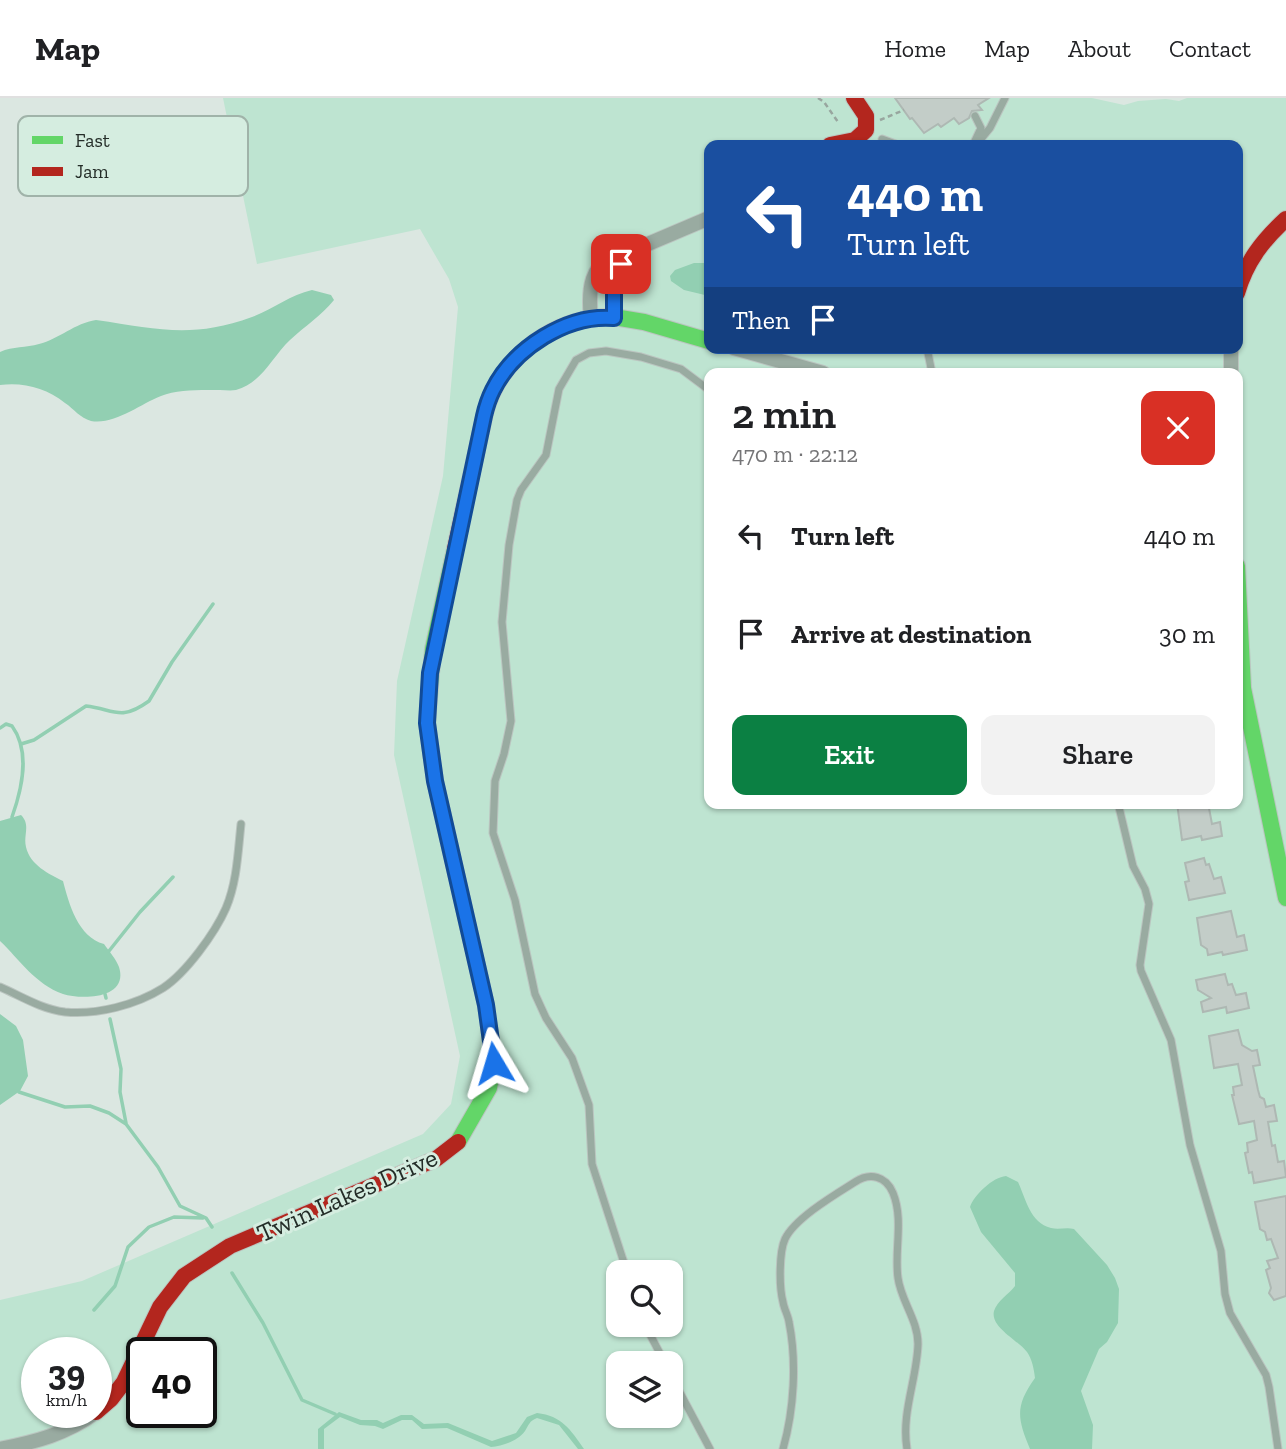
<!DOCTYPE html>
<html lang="en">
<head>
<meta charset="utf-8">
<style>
  :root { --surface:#fff; --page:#f2f2f2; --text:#202124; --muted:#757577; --line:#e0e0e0; --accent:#0b8043 }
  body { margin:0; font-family:"Zilla Slab",serif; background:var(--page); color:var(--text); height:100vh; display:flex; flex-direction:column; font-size:26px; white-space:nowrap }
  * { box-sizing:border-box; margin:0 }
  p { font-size:23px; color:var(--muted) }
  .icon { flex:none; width:38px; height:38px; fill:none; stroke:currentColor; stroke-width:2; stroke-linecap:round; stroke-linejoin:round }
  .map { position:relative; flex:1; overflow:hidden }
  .sheet { position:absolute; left:704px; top:270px; width:539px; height:441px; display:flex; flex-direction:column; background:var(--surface); border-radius:14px; box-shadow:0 2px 5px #0004 }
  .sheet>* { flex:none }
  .guide { position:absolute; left:704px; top:42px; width:539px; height:214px; border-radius:14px; box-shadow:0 2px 5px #0004; background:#1a4fa0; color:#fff; overflow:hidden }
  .tools { position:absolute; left:606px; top:1162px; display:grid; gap:14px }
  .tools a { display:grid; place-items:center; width:77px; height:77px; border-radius:14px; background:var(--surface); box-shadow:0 2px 5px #0004; font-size:35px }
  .speed { position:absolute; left:21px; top:1239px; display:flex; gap:14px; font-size:35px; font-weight:700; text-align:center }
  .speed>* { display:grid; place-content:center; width:91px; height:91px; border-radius:50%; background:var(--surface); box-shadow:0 2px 5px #0004; line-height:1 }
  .speed small { font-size:18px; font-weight:400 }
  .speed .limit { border:4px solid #111; border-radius:10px; background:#fff; color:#111 }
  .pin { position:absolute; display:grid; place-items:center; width:60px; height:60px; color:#fff; margin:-30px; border-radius:14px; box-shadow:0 4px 10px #0006 }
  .me { position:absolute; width:77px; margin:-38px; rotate:353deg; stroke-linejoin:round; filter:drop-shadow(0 0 5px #0008) }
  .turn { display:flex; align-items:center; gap:24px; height:147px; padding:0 28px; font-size:32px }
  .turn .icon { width:91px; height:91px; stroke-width:2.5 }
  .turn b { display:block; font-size:49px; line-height:60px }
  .then { display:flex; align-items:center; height:66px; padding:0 28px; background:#0003; gap:14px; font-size:26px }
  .round { display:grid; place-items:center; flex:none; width:74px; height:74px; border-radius:14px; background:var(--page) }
  .summary { display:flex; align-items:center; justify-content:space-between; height:119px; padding:0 28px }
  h1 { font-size:42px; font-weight:600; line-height:52px }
  .action { display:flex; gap:14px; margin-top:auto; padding:14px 28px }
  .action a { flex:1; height:80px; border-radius:14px; background:var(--accent); color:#fff; font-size:28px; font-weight:600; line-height:80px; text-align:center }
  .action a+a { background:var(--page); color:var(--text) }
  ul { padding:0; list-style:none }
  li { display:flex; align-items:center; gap:21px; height:98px; padding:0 28px }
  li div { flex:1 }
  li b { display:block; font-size:26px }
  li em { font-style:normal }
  header { display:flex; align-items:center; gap:42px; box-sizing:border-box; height:98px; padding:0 35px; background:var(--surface); border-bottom:2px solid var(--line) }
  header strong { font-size:33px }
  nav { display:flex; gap:38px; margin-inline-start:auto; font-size:24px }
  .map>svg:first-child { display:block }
  .green { fill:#bee4d1; fill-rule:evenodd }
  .water { fill:#92cfb2 }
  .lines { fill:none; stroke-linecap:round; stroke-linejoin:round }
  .stream { stroke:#92cfb2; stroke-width:3.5 }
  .building { fill:#c3cdc8; stroke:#aeb8b3; stroke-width:2 }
  .lane-casing { stroke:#bbc5c0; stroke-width:9 }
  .street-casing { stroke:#bbc5c0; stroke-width:16 }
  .fast-casing { stroke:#bbc5c0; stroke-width:18 }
  .jam-casing { stroke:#bbc5c0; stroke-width:18 }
  .path { stroke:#98a69f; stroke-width:2.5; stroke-dasharray:5 3.5; stroke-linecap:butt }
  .lane { stroke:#99aba1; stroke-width:7 }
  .street { stroke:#99aba1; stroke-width:14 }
  .fast { stroke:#63d668; stroke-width:16 }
  .jam { stroke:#b3261e; stroke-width:16 }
  .route-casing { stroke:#114b97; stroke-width:18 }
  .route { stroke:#1a73e8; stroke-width:12 }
  .labels { text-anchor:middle; stroke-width:6; stroke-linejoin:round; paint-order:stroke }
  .street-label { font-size:26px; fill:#242d28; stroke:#d5ede0 }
  .key { fill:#d5ede0; stroke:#a0b3a9; stroke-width:2 }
  .key-label { font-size:19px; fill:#242d28 }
</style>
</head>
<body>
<header>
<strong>Map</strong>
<nav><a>Home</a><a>Map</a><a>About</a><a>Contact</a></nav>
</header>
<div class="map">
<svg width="1286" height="1351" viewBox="0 0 1286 1351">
  <rect width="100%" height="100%" fill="#dbe7e1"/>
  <!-- green -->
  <path class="green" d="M223,0H1092L1124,7L1138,3L1166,1L1179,3L1187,0H1286V1351H0V1202L82,1183L423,1036L451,1006L460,958L394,657L397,583L443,378L458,209L449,181L420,131L257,166ZM709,47H1237V250H709ZM709,275H1237V705H709ZM618,1174H670V1227H618ZM37,1255H96V1314H37ZM142,1255H201V1314H142ZM618,1265H670V1318H618Z"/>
  <!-- water -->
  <path class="water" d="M694,165H709V198L684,192L671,183L670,178L675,172Z
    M312,192L331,197L334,202C321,218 305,228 290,242C272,259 262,285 236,292C230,293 225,292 220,292C202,292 178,291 161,298C140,306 115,327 91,323C80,320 74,311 65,305C46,290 24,284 0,287V254C13,248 26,250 39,246C59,241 75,225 96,222C158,231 191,241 252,219C273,211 290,197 312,192Z
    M21,717C31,727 23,737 26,749C30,767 49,776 63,783C69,806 78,839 104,846C109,853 116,861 119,869C129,901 82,902 63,896C35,886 20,862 0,843V723Z
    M0,916L16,928L23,942L28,978L20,993L0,1007Z
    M1006,1078L1018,1084C1026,1101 1030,1125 1051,1130C1059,1132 1066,1129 1074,1131L1107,1167L1115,1180L1119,1191L1118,1225L1107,1244L1099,1251L1081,1293L1093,1327L1092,1351H1030C1017,1320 1015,1308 1035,1280C1034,1271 1032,1261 1027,1254C1018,1242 990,1229 994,1213C997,1203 1009,1196 1015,1188V1175L981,1134L970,1109C974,1097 993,1079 1006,1078Z
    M339,1314L361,1322H377L383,1325L401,1317H412L424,1326L448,1325L492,1343L516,1335L527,1319L537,1315C562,1318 570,1331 584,1351H578L559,1327L537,1320C529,1323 529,1327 525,1333C518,1343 502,1348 491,1349L447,1330L422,1331L412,1322H402L383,1331L375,1328L360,1327L340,1319L324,1331V1351H318V1331Z"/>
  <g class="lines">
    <!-- stream -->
    <path class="stream" d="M0,630L6,626L12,628C31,654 22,691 12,719
      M21,646L34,642L86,608C114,611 120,624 149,603L172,564L213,506
      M109,853L140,814L173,779
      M105,896L106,900
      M110,921L121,971L120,994L126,1025
      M19,994L65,1009L90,1008L109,1015L126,1026L158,1069L180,1108L206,1120L212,1129
      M232,1175L263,1225L302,1302L335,1316
      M94,1212L115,1188L128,1149L149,1129L174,1119L203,1120"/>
  </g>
  <!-- building -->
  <path class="building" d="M895,0H989L978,7L982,12L972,13L969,20L959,26L954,20L941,29L938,26L924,35L912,20L910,21Z
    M1177,705H1208L1212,726L1220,724L1222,738L1202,742L1201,738L1182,742Z
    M1204,760L1206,767L1209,766L1214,781L1221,779L1225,795L1189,802L1185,784L1189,783L1185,765Z
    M1231,813L1237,839L1244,837L1247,852L1223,857L1222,854L1208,857L1207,851L1201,847L1197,820Z
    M1225,876L1228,887L1232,886L1236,897L1246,895L1249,910L1227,915L1226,909L1203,914L1201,904L1211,900L1198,892L1196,882Z
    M1238,932L1242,947L1252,953L1257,952L1260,967L1253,968L1258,992L1260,999L1264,1001L1266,1009L1274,1007L1277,1023L1268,1024L1272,1048L1275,1047L1278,1064L1284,1063L1286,1079L1254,1085L1252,1074L1249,1075L1245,1055L1248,1054L1247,1045L1257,1042L1254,1023L1239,1026L1232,997H1234L1233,989L1242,987L1238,966L1214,970L1209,938Z
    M1286,1098V1198L1274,1202L1269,1195L1271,1190L1266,1172L1270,1170L1267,1163L1278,1160L1271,1141L1267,1142L1265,1134L1260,1131L1255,1104Z"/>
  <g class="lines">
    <!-- lane casing -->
    <g class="lane-casing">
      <path id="lane" d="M882,41L898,47
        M871,47H872
        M973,47L981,30L975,18
        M976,47L990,30L1005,0
        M927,250L932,275
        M1118,705L1133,768L1145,791L1149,806L1140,867L1141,873L1171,942L1190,1047L1221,1153L1225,1196L1230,1215L1266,1277L1269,1289L1278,1351
        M0,889C21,898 41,911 65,914C97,917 136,907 163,890C186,875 215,835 226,810C237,784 238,754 241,726
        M627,1174L592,1066L589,1007L572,960L546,920L535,896L515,802L493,735L495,683L504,656L511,623L502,524L509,447L517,402L521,392L546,357L559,291L576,262L589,255L606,253L641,259L681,271L709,292
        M645,1227L665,1265
        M670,1276L710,1351
        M783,1351C794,1312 797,1264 789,1224C788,1217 784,1211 783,1204C779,1189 779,1154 785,1141C795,1120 836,1096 855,1084C870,1074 886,1078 893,1095C904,1122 894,1153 898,1180C901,1203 918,1222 918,1246C917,1281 901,1315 907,1351"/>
    </g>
    <!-- street casing -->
    <g class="street-casing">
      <path id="street" d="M614,220V191L621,170L622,157
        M591,221C588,193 589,163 622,157L709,120
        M734,250L823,275
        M1231,275V250
        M0,1351C35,1344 67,1336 96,1314"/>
    </g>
    <!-- fast casing -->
    <g class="fast-casing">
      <path id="fast" d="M614,219L644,224L709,243
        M455,451L433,551L427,625L435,683L486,907L494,965L489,990L458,1044
        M1237,468L1243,590L1286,800"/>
    </g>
    <!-- jam casing -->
    <g class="jam-casing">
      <path id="jam" d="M830,47L855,42L866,32V18L854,0
        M1237,195C1246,164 1262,143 1286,121
        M455,451L485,315C500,259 556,217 614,219
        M96,1314L111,1301L124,1284L160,1209L184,1178L230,1148L436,1061L458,1044"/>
    </g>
    <!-- path -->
    <path class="path" d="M818,0L824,4L838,24
      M880,22L904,12"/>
    <!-- lane -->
    <use href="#lane" class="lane"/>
    <!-- street -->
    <use href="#street" class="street"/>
    <!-- fast -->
    <use href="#fast" class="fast"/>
    <!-- jam -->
    <use href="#jam" class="jam"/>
  </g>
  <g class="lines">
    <!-- route casing -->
    <g class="route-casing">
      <path id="route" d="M494,965L486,907L435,683L427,625L430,575L484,318C486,309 489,300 493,292C514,250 567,216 614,220V191L621,166"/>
    </g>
    <!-- route -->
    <use href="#route" class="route"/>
  </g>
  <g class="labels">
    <!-- street labels -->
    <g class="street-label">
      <text transform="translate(347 1097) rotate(-24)" y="9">Twin Lakes Drive</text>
    </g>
  </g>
  <!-- legend -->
  <rect x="18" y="18" width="230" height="80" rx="10" class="key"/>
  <rect x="32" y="38" width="31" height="8" fill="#63d668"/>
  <rect x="32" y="69" width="31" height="9" fill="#b3261e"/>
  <g class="key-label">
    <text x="75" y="49">Fast</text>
    <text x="75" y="80">Jam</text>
  </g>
</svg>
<div class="tools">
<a><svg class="icon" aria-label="search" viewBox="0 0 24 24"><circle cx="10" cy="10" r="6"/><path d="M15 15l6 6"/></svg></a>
<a><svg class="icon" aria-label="layers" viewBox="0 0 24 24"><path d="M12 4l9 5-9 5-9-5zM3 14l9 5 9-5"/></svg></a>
</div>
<div class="speed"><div>39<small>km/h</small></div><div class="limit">40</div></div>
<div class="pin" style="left:621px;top:166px;background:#d93025"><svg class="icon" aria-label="arrive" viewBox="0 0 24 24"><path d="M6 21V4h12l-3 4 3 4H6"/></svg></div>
<svg class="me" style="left:494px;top:965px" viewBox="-20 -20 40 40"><path d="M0-17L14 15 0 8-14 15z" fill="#1a73e8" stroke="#fff" stroke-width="4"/></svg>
<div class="guide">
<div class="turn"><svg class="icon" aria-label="left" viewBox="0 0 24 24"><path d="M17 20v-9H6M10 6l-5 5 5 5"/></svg><div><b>440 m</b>Turn left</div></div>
<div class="then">Then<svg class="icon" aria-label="arrive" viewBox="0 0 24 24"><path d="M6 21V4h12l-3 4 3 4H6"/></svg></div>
</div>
<section class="sheet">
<div class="summary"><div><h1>2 min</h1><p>470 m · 22:12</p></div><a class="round" style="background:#d93025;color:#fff"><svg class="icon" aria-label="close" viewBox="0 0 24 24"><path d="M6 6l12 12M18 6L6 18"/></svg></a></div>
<ul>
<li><svg class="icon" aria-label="left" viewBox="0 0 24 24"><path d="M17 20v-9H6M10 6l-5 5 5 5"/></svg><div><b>Turn left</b></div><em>440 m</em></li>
<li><svg class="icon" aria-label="arrive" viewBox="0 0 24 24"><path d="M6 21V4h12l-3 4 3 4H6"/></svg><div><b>Arrive at destination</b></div><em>30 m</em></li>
</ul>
<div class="action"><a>Exit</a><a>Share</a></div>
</section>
</div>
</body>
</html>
